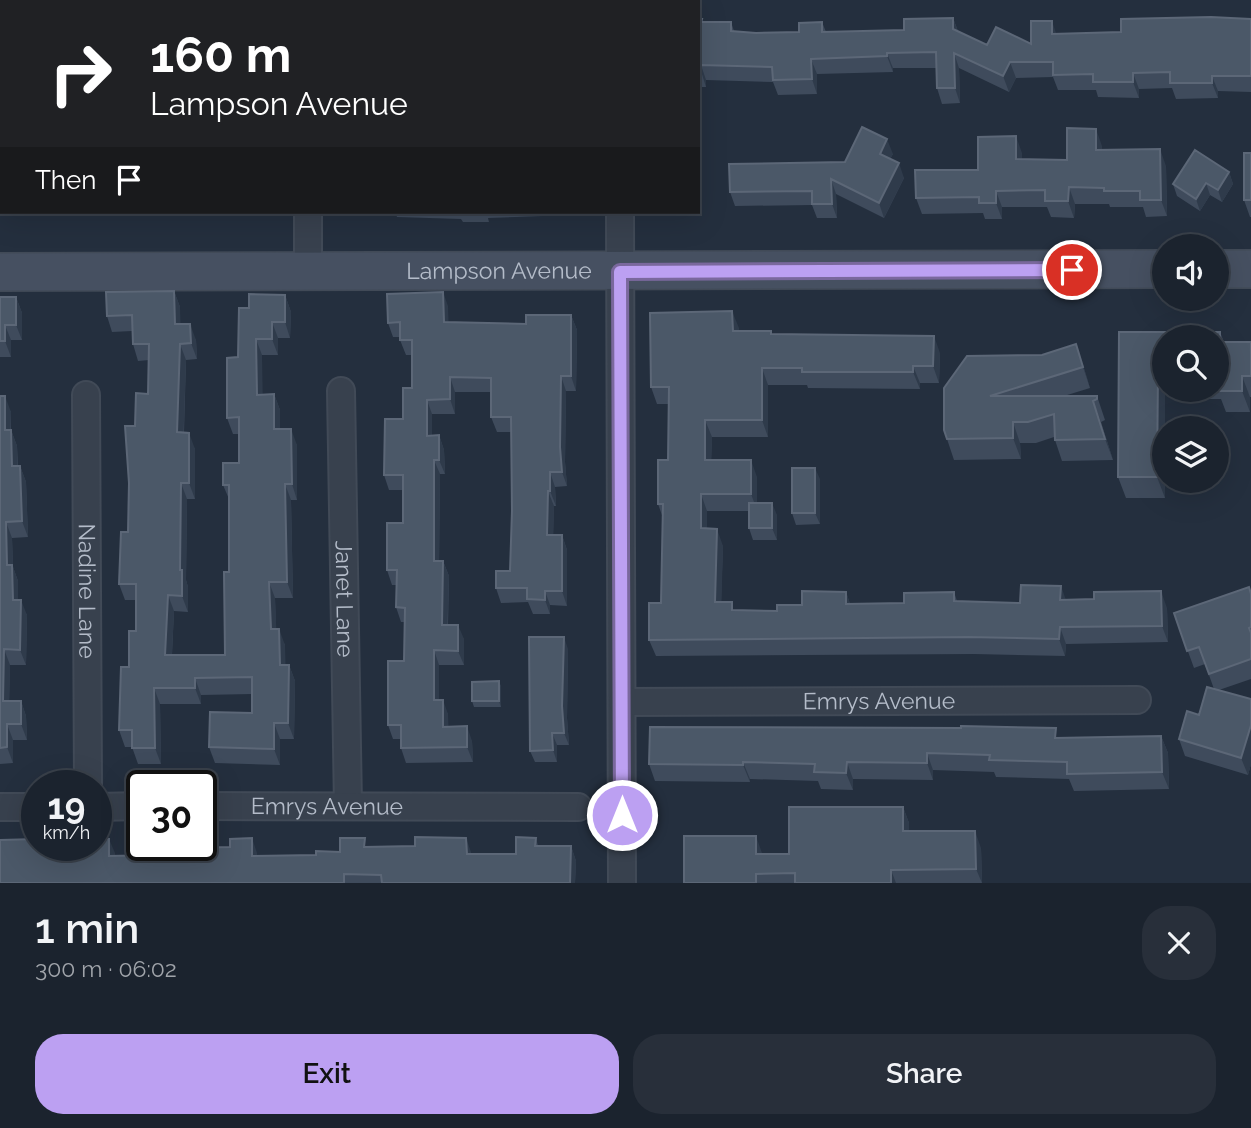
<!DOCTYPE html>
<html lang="en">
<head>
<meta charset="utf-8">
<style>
  :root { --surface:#1b232e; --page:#282f3a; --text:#f1f3f6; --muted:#a0a4aa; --line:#39404a; --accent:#bca0f2 }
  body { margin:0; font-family:Raleway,sans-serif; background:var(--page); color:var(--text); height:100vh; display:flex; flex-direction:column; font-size:26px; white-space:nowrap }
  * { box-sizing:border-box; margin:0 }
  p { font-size:23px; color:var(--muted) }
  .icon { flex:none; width:38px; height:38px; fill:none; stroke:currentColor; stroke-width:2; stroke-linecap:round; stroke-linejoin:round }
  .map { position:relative; height:883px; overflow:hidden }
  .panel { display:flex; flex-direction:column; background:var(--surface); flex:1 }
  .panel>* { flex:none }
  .banner { position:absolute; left:0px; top:0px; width:700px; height:214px; box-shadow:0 7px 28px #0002,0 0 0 2px var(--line); background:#202124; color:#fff; overflow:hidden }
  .controls { position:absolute; left:1152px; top:234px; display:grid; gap:14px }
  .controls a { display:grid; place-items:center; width:77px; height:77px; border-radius:50%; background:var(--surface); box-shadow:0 7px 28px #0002,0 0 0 2px var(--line); font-size:35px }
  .speed { position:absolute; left:21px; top:770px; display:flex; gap:14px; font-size:35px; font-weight:700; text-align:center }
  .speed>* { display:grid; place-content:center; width:91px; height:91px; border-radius:50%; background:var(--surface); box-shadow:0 7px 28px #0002,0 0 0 2px var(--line); line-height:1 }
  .speed small { font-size:18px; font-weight:400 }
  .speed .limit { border:4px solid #111; border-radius:10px; background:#fff; color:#111 }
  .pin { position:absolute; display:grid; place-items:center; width:60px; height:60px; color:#fff; margin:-30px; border:4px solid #fff; border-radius:50%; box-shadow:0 2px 7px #0007 }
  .me { position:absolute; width:77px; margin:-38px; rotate:0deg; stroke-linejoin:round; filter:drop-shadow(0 0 5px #0008) }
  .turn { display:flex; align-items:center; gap:24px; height:147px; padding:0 35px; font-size:32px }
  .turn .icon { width:91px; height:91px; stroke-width:2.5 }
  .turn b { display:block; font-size:49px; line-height:60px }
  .then { display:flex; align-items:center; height:66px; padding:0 35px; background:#0003; gap:14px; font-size:26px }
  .round { display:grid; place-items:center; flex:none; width:74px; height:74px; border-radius:28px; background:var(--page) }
  .headline { display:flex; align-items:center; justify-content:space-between; height:119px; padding:0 35px }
  h1 { font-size:42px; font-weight:600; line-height:52px }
  .cta { display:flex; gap:14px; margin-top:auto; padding:14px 35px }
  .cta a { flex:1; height:80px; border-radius:28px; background:var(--accent); color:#111; font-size:28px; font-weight:600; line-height:80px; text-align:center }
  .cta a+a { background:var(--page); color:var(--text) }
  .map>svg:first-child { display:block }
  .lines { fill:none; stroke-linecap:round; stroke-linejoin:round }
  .street-casing { stroke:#414a57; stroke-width:30 }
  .secondary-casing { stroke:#414a57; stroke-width:40 }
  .street { stroke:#38414e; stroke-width:26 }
  .secondary { stroke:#465061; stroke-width:37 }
  .wall { fill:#3f4b5c; fill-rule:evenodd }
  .shaded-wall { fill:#2f3b4b }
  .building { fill:#4b5868; stroke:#5c6777; stroke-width:2 }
  .route-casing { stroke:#7a689d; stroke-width:18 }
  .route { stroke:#bca0f2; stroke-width:12 }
  .labels { text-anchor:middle; stroke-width:7; stroke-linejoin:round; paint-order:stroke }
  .street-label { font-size:23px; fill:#b4bcc9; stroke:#1d2633 }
</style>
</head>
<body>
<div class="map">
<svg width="1251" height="883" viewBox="0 0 1251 883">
  <rect width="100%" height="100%" fill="#242f3e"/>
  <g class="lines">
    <!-- street casing -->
    <g class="street-casing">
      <g id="street">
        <path d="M307,0V2"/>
        <path d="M619,0V2"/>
        <path d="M308,212V271"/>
        <path d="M620,212L622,883"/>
        <path id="s1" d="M341,391L348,806"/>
        <path id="s2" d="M86,395L88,786"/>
        <path id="s3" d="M622,702L1137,700"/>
        <path id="s4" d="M201,806L578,807"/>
        <path d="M0,807H37"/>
        <path d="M96,807L142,806"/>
      </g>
    </g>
    <!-- secondary casing -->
    <g class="secondary-casing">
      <g id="secondary">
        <path d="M1216,269H1251"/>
        <path id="s5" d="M0,272L1164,269"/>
      </g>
    </g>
    <!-- street -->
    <use href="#street" class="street"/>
    <!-- secondary -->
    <use href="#secondary" class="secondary"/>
  </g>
  <!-- wall -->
  <path class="wall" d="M352,0H426V2H353Z
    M488,0H560V2H489Z
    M953,18L958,31L987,45L1031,44L1056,34L1121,32L1251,19V92L1218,91V98L1176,99L1172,88L1139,89V98L1098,97L1096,90H1058L1053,77L1016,78L1009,92L959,68L960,103L942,104L937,88V68H893V72L817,74V94L778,95L773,82L706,80V87H698V19H702L703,22H731L734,31L756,33L799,32L822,22L826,32L904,30Z
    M0,100H2V151H0Z
    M1102,146V150L1166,166L1167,216L1146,217L1143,207H1110L1109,204H1075L1074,218L1051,217L1047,207H1002V219H985L983,213L922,214L916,198L1022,153V159L1067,160Z
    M1251,153V217H1250L1244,200Z
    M893,154L890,159L904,178L884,218L836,194L837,218H817L812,205L735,206L730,192L845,162Z
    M1229,172L1233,184L1222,202L1210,195L1200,211L1177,196L1173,184Z
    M395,212H543V216L488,218L489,222H463L461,219L397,217Z
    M667,212H695L696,215L668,216Z
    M174,291L180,307V324L196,340L197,359L186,360L184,432L195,449V499H187L186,580L188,587V612L174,611L172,655H225L229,572V499L223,485L239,463V434H233L227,418L238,357L249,308L285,295L291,312L290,338H278V355H262V394H274L280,410V429L297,445V500H291L293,598H275L276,629L285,645V665H289L295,681L294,739H280V765L215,763L209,747L252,713V694L201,695V704H160L161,764H138L132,747H125L119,730L129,667L136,631V600H125L119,584L128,532L135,426L148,394L149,360L138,361L133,344L132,331L112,332L107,316Z
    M0,297H16L22,313V340H11V357H0Z
    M448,306V322L526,324L571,315L577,330L576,391H566L565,462L567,486L555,487L556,506H554L553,535H562L567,550V606L550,605V614H533L528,602L501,603L496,588L510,571L512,511L511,432H497L491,417V392H455V414H432V435H439L444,450L445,474H440L439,561H443L449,576L448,625L464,639V665H439V700L448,714V726L472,741L473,762L406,763L401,748V739H393L388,725L404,661V622H401L396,607V585H392L387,570L403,523V490H389L384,475L403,419L412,388V355H406L400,340V337H393L388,323Z
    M739,328V331H771L772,334L940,353L939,383H920V389L808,388L807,385H768V437H712L711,460L757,477V503L777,515V540H753L749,528V511H707V529L723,546L721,602L735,611H777L802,605L846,592L850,604L904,603L954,592L957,601L1020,603L1066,600L1167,608L1168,642L1066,644L1065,656L974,654L656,656L649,640L661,603L663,518L658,504L668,460L669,404H657L651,387Z
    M1119,332H1220L1224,342H1251V397H1250V412H1226L1221,399H1209L1206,393L1165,392V429H1164L1165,498H1126L1118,477ZM1164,338H1216V390H1164Z
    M1083,365L1090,388L1064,396H1097L1105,420L1101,422L1113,460L1062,461L1054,437L1036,443H1020L1021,459L954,460L944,430V388Z
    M0,396L11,412V430L17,446L18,466H20L26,482L28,537L12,538L13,567L18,581V600L27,615L26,665H10L9,701H21L26,716L27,740H13V763L0,764Z
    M820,479V524L796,525L792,513Z
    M1251,593V679L1219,690L1251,699V764L1248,775L1185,756L1179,739L1199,715L1214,689L1205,664L1194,668L1174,613Z
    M568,649L567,718L569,745H557V762H535L530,751Z
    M499,681L501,687V707H474L472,701Z
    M1161,736L1168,753L1169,789L1074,791L1069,779L996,777L994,772L933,770V780L853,779V790L821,789L818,781L750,779V782L655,781L649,764L1059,738Z
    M903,807L909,823V831L981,848L982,883H684L762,854H789Z
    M536,838L538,846H571L576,861L575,883H0L37,845L39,849L115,853V856L158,855V845H181L182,848L257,853V856L316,855L368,847L471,852V854H516Z"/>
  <!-- shaded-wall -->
  <path class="shaded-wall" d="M953,18L959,34L953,29Z
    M1052,21L1057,36L1052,34Z
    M887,53L893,68V72L887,56Z
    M954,53L959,68L960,103L955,88Z
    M811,59L817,74V94L812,79Z
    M1010,62L1016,78L1009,92L1003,76Z
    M701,65L706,80V87L701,71Z
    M1133,73L1139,89V98L1133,82Z
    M1212,76L1218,91V98L1212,83Z
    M1096,129L1102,146V167L1096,150Z
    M1016,136L1022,153V175L1016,159Z
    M887,139L893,154L885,168L880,154Z
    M1160,149L1166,166L1167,216L1161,200Z
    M899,163L904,178L884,218L879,203Z
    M1229,172L1233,184L1222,202L1218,190Z
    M831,179L836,194L837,218L832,204Z
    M1206,183L1210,195L1200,211L1196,199Z
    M1069,187L1075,204L1074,218L1068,201Z
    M996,191L1002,207V219L996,203Z
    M174,291L180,307L181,340L175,324Z
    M443,292L448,306L449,336L444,322Z
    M285,295L291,312L290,338L285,322Z
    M16,297L22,313V340L16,325Z
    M732,311L739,328V348L733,331Z
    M571,315L577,330L576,391L571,376Z
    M272,322L278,338V355L272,339Z
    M190,324L196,340L197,359L191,343Z
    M5,325L11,340V357L5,341Z
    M934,336L940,353L939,383L933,366Z
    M256,339L262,355L263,411L257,395Z
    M180,344L186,360L183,449L177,432Z
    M1076,344L1083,365L1090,388L1083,367Z
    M913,366L920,383V389L913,372Z
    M762,368L768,385V437L762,420Z
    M1158,371L1165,392V429H1164L1165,498L1157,477Z
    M561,376L566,391L565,462L567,486L562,472L560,447Z
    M1242,376L1250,397V412L1242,391Z
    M450,377L455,392V414L450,399Z
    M274,394L280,410V445L274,429Z
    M5,396L11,412L10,446L5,430Z
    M427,400L432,414V450L427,436Z
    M1093,401L1101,422L1113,460L1105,439Z
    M705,420L712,437L711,477L705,460Z
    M1013,422L1020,443L1021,459L1013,438Z
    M291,429L297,445V500L292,484Z
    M11,430L17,446L18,482L12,466Z
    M189,433L195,449V499L189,483Z
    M439,435L444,450L445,474L439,460Z
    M434,460L440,474L439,576L434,561Z
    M751,460L757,477V510L751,494Z
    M20,466L26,482L28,537L22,521Z
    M815,468L820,479V524L815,513Z
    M550,472L555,487L556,506L550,491Z
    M181,483L187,499L186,580L188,587V612L182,596L180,570Z
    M285,484L291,500L293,598L287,582Z
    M548,491L554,506L553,550L547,535Z
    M701,494L707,511V545L701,528Z
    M772,503L777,515V540L772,528Z
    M6,522L12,538L13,567L18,581V616L13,600L7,565Z
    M717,529L723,546L721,619L715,602Z
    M562,535L567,550V606L562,591Z
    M443,561L449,576L447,639L442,625Z
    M269,582L275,598L277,646L271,629Z
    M1061,586L1067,603L1060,600Z
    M545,591L550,605V614L545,600Z
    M1161,591L1167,608L1168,642L1162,626Z
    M846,592L852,609L846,604Z
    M168,595L174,611L171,671L165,655Z
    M21,600L27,615L26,665L20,650Z
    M458,625L464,639V665L458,651Z
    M1060,627L1066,644L1065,656L1059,639Z
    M279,629L285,645L286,681L280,665Z
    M564,637L568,649L567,718L569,745L564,733L562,706Z
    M4,649L10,665L9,717L3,701Z
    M434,650L439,665V715L434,700Z
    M289,665L295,681L294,739L288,723Z
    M195,678L201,695V704L195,688Z
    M499,681L501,687V707L499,701Z
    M154,688L160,704L161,764L155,748Z
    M443,700L448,714L449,741L443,727Z
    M21,701L26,716L27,740L21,724Z
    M274,723L280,739V765L274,749Z
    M7,724L13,740V763L7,747Z
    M1251,725V764L1248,775L1241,758Z
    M467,726L472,741L473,762L467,747Z
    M552,733L557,745V762L553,750Z
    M1161,736L1168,753L1169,789L1162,772Z
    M927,753L933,770V780L927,763Z
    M743,762L750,779V782L743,765Z
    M847,762L853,779V790L846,773Z
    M903,807L909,823V848L903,831Z
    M975,831L981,848L982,883L976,869Z
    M756,836L762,853V870L756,854Z
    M252,838L257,853V871L252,856Z
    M466,838L471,852L472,869L467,854Z
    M109,839L115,853V870L109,856Z
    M571,846L576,861L575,883H570Z
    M891,870L896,883H891Z"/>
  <!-- building -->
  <path class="building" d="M368,0H420V2H368Z
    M1211,17L1251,19V76H1212V83H1170V72L1133,73V82H1093V74L1053,75V62H1010L1003,76L954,53L955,88H937L936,52L887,53V56L811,59L812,79L773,80L772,67L701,65V71H698V19H702L701,22H731V31L756,33L799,32V23L822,22V32L904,30V19L953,18V29L987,45L996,27L1031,44V21H1052V34L1121,32V19Z
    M0,100H2V129H0Z
    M862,127L887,139L880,154L899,163L879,203L831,179L832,204H812V191L730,192L729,164L845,162Z
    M1067,128L1096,129V150L1160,149L1161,200H1140V191H1104V188L1069,187L1068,201H1045V190L996,191V203H979V197L916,198L915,170H978V137L1016,136V159L1067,160Z
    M1195,150L1229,172L1218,190L1206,183L1196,199L1173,184Z
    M1244,153H1251V200H1244Z
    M174,291L175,324H190L191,343L180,344L177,432L189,433V483H181L180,570H182V596L168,595L165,655H225L224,572H229V485H223V463H239V417L227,418V358L238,357L239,308H249V294L285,295V322H272V339H256L257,395L274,394V429H291L292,484H285L287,582H269L271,629H279L280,665H289L288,723H274V749L209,747L210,712L252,713V677L195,678V688H154L155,748H132V730H119L121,667H129V631H136V584H119L121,532H128L129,483L125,426H135L136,393L148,394L149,344H133L132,315L107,316L106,292Z
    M443,292L444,322L526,324V315H571V376H561L560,447L562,472H550V491H548L547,535H562V591H545V600L527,599V588H496V571H510L512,511L511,417H491V378L450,377V399L427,400V436L439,435V460H434V561H443L442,625H458V651L434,650V700H443V727L467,726V747L401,748V725H388V661H404L405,608L396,607L397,570H387V523H403V475H384L385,419H403V388H412V340H400V322L388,323L387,294Z
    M0,297H16V325H5V341H0Z
    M732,311L733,331H771V334L934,336L933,366H913V372H802V368H762V420H705V460H751V494H701V528L717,529L715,602H732V610L777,611V605H802V591L846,592V604L904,603V593L954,592V601L1020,603L1021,585L1061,586L1060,600L1094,599V592L1161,591L1162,626L1060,627L1059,639L968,637L649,640V603H661L663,504H658V460H668L669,387H651L650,313Z
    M1119,332H1220V342H1251V376H1242V391H1218V378H1216V338H1164V371H1158L1157,477H1118Z
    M1076,344L1083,367L990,396H1097V399L1093,401L1105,439L1055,440L1054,414L1028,422H1013V438L947,439L944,430V388L967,356L1042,355Z
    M0,396H5V430H11L12,466H20L22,521L6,522L7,565H12L13,600H21L20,650L4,649L3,701H21V724H7V747L0,748Z
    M792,468H815V513H792Z
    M749,503H772V528H749Z
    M1249,587L1251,594V627L1249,628L1251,633V659L1209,674L1199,647L1187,651L1174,613Z
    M529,637H564L562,706L564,733H552L553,750L530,751Z
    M499,681V701H472V682Z
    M1207,687L1251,699V725L1241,758L1179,739L1187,711L1199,715Z
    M961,726L1056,728L1055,738L1161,736L1162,772L1067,774V762L989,760L990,755L927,753V763L847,762L846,773L814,772L815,764L743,762V765L649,764L650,727L961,728Z
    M789,807H903V831H975L976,869L891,870V883H795V873L756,874V883H684V836H756V854H789Z
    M415,837L466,838L467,854H516V837L536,838L535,846H571L570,883H382L381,875L344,874V883H0V840L36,839L35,849L87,850V845H96V839H109V856L158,855V845H179V848L230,847V839L252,838V856L316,855V851L340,852V838H365L364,847L415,846Z"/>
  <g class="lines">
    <!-- route casing -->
    <g class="route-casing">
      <path id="route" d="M622,815L620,272L1072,270"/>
    </g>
    <!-- route -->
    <use href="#route" class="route"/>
  </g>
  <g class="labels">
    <!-- street labels -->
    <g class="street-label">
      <text dy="8" stroke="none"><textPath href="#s5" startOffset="499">Lampson Avenue</textPath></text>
      <text dy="8" stroke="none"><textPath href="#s2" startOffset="196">Nadine Lane</textPath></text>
      <text dy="8" stroke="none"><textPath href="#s1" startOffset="208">Janet Lane</textPath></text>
      <text dy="8" stroke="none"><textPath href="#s3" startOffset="257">Emrys Avenue</textPath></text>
      <text dy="8" stroke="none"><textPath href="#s4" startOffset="126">Emrys Avenue</textPath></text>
    </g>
  </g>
</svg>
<div class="controls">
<a><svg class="icon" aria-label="sound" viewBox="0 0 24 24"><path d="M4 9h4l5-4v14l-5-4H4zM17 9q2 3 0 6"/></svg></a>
<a><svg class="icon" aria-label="search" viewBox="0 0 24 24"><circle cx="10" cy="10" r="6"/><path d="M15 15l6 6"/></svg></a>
<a><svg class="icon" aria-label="layers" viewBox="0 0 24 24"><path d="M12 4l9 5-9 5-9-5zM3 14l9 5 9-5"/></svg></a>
</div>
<div class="speed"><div>19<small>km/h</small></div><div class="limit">30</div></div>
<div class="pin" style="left:1072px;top:270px;background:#d93025"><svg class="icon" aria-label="arrive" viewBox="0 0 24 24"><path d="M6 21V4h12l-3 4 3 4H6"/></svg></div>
<svg class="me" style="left:622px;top:815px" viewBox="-20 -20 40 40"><circle r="17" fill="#bca0f2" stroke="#fff" stroke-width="3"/><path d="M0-11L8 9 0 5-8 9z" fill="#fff"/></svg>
<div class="banner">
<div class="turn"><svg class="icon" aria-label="right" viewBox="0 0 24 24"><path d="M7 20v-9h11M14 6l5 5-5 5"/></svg><div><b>160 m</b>Lampson Avenue</div></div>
<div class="then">Then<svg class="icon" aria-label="arrive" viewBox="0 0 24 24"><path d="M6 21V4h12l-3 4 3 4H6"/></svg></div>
</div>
</div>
<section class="panel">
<div class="headline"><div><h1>1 min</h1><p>300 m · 06:02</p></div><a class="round"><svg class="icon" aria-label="close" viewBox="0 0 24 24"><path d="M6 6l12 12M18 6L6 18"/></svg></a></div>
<div class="cta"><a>Exit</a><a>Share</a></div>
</section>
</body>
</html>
